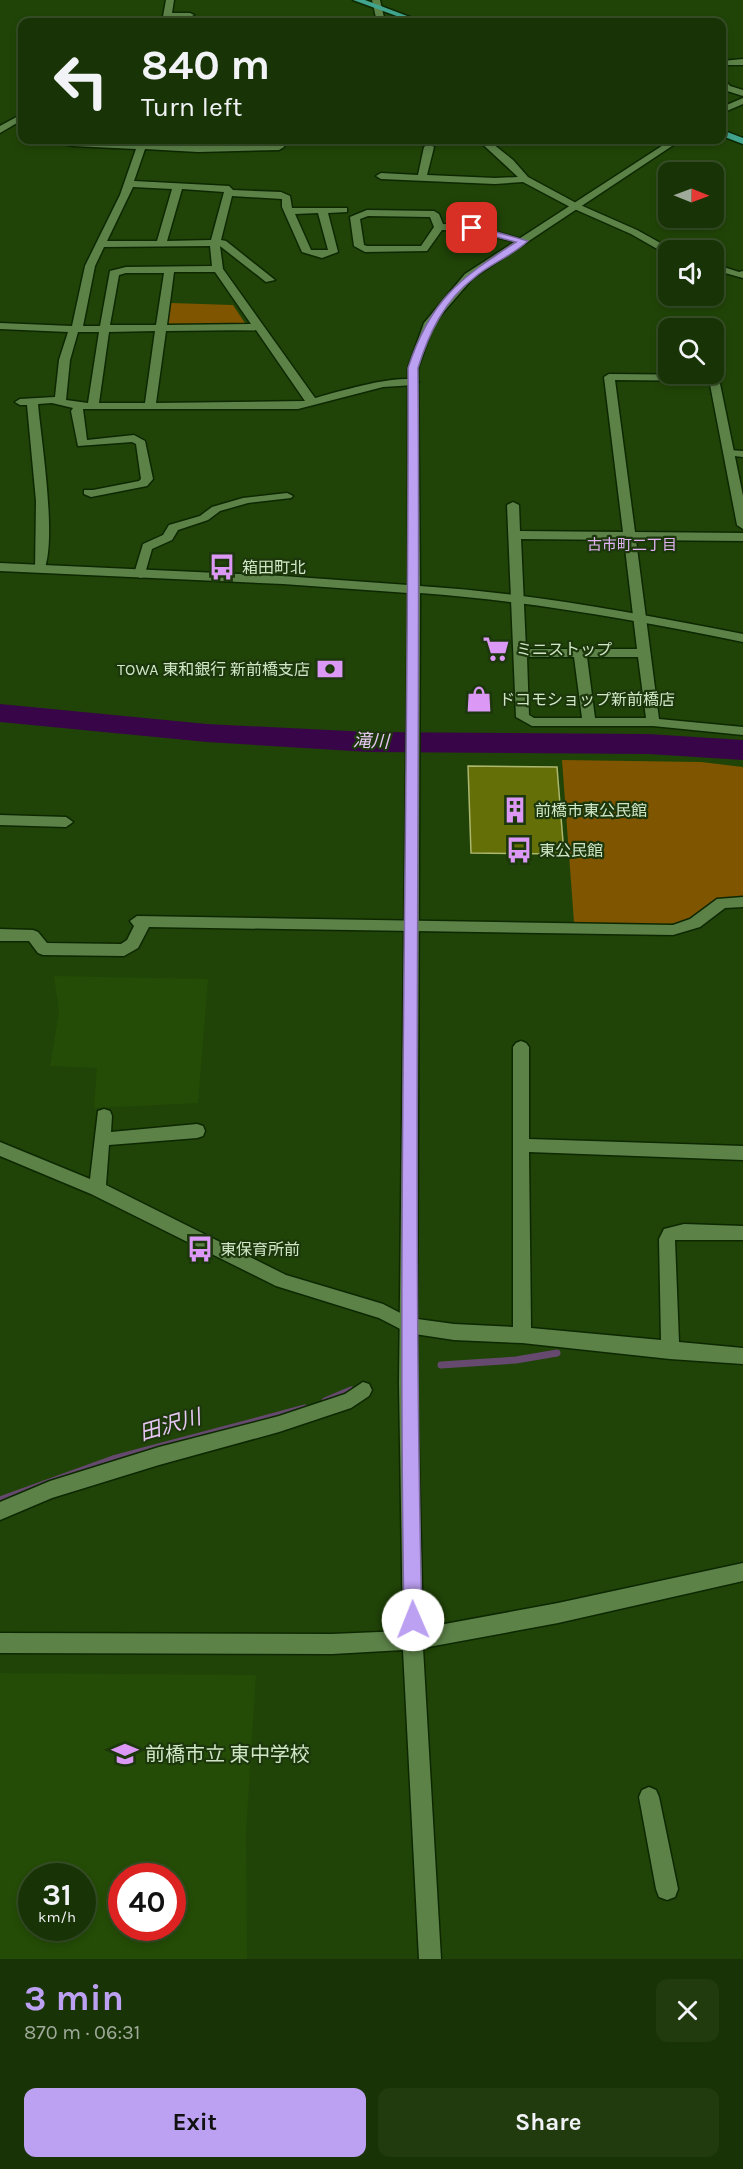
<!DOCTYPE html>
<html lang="en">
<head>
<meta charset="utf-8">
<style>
  :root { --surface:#183305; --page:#213b0f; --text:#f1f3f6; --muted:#9faa9a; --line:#364e27; --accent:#bca0f2 }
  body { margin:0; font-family:Karla,"Noto Sans JP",sans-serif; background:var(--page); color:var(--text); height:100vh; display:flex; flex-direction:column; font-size:22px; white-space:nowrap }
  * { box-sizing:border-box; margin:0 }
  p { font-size:20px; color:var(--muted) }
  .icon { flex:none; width:33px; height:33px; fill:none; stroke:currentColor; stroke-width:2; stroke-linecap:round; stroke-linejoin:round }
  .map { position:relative; height:1959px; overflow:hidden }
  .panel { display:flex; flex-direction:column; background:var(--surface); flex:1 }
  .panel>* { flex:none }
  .hud { position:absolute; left:18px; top:18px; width:708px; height:126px; border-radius:12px; box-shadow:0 3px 9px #0003,0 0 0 2px var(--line); background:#183305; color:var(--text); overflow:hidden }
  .needle { width:39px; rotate:91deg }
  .tools { position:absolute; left:658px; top:162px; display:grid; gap:12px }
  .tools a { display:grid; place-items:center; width:66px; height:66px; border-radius:12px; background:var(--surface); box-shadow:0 3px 9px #0003,0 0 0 2px var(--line); font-size:30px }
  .speed { position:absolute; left:18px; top:1863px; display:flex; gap:12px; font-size:30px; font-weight:700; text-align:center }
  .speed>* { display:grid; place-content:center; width:78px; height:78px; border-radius:50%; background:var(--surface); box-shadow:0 3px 9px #0003,0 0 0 2px var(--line); line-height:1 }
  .speed small { font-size:15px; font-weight:400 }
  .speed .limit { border:9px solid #d22; background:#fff; color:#111 }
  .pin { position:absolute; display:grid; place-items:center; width:51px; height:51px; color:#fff; margin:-26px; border-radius:12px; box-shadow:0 3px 9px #0006 }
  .me { position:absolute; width:66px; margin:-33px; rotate:359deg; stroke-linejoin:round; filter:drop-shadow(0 0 4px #0008) }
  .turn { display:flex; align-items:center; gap:21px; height:126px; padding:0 24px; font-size:27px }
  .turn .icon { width:78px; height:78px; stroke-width:2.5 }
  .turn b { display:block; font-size:42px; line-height:51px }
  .round { display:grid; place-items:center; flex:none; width:63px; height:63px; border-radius:12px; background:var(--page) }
  .overview { display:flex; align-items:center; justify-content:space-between; height:102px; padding:0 24px }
  h1 { font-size:36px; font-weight:700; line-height:45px; color:var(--accent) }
  .primary-button { display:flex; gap:12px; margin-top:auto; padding:12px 24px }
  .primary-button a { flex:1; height:69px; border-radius:12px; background:var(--accent); color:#111; font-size:24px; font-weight:700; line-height:69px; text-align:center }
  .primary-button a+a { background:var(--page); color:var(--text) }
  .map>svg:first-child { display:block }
  .built { fill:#244c06; fill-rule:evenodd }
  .green { fill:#7f5500 }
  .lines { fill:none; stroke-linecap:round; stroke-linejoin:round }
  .stream { stroke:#66496e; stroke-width:7 }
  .river { fill:#380648; fill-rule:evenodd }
  .building { fill:#656f08; stroke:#acb76f; stroke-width:1.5 }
  .minor-casing { stroke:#0d2800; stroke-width:3 }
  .tertiary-casing { stroke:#0d2800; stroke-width:3 }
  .primary-casing { stroke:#0d2800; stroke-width:3 }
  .minor { fill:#5c8248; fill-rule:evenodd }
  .tertiary { fill:#5c8248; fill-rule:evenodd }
  .primary { fill:#41a48e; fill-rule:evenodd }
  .route { fill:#bca0f2; stroke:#7a689d; stroke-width:1.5 }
  .labels { text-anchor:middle; stroke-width:4.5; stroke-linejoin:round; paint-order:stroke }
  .far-neighbourhood-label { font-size:15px; fill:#e2b4f5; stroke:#1c370b }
  .poi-label { font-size:16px; fill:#d0e6c7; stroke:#1c370b; text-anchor:start }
  .water-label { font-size:18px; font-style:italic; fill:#e7c7f4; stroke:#1c370b }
  .near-poi-label { font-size:20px; fill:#d0e6c7; stroke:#1c370b; text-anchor:start }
  .near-water-label { font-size:21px; font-style:italic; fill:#e7c7f4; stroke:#1c370b }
</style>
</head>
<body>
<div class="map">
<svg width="743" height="1959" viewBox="0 0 743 1959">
  <rect width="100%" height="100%" fill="#204407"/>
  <!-- built -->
  <path class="built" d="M54,976L208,979L198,1103L94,1108L97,1068L50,1066L59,1012Z
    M0,1673L256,1675L246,1832L247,1959H0ZM32,1876H82V1928H32ZM122,1876H172V1928H122Z"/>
  <!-- green -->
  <path class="green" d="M171,303L233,305L245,323L243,326H170L166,323Z
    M562,760L701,762L743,767V897C710,896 704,916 676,923C653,928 599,923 574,922Z"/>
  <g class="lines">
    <!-- stream -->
    <path class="stream" d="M441,1365L516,1360L557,1353
      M325,1401L351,1390
      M0,1500L113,1459L305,1408"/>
    <!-- river -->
    <path class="river" d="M0,704L207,724L369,732L648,734L743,740V760L648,754L369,752L207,742L0,722Z"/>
  </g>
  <!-- building -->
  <path class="building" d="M468,766L557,767L564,854L471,853Z"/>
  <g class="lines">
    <!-- minor casing -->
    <g class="minor-casing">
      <path id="minor" d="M166,0H174L172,13H190L194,15L190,17H171L170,22H162Z
        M372,0H380L385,22H377Z
        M743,59V65H722V61Z
        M722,77L730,86L743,90V96L724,90Z
        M22,114V120L0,133V126Z
        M50,140L198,146L275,144L276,140H284V147L279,150L198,152L145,149L134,181L229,186L233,190L281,192L290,196L292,208H347V212L328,213L338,252L322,258L302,252L282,207V199L232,196L221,240L226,241L275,280L266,282L220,246L223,269L315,398C334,393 405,371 419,382L414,385L383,387L298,409H83L87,440L134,435L145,441L153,479L147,486L91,497L84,494V490H93L139,481L141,479L136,444L132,442L78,446L71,411L73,408L52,403L38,404C41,439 58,544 43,572H35L36,501L27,405H20L15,402L20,399L55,397L59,360L68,332L0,329V323L72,326L85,266L120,195L136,149L73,146L51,142ZM133,187L172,189L157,241H107ZM182,189L224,192L211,240L167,241ZM318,213L328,250H311L295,214ZM210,246L212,266L126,267L110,271L100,326H83L95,266L104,247ZM174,272H215L251,324L167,325ZM126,273H164L156,325H110L119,275ZM256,330L305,401L156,403L166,331ZM155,331L145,403H99L109,332ZM78,332H99L88,403L66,400L70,360Z
        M478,140H488L513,160L528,177L578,204L637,230L673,250H669V255L666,254L631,234L572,208L523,182L495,184L381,179L376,176L381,173L418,175L424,147L429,144L434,147L427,175L495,178L518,177Z
        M367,210L434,211L439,214L443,224L472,225L528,241L523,244L472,231L442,230L427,251L365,252L354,246L350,217ZM368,216L430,217L434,227L421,246H367L364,245L360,219Z
        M714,264L739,272L743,271V278L714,270Z
        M609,374L714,375L719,378L714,381L615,380L635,532L743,533V541L636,540L659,719L743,727V735L653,726H532L516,717L507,505L513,502L519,505L520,531L623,532L604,377ZM521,539L624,540L637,649H526ZM527,657H574L582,718H534L529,715ZM587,657H638L646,718H595Z
        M729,450L743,451V457L725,455V451Z
        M287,493L293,496L291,498L248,503L220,511L208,520L178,530L172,540L152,549L144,577L140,578L134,574L143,544L163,535L169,525L200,516L212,507L243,498Z
        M0,815L66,817L73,822L66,827L0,825Z
        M743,897V907L725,908L700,927L673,935L149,927L138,948L124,956L43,955L38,953L29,941H0V929L33,930L38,932L47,943L121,944L127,940L134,926L130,921L137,916L673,925L690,919L717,899Z
        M521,1041L526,1043L529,1047V1139L743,1146V1160L529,1152L531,1328L661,1340L659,1239L664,1229L684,1224L743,1226V1240H675L679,1342L743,1348V1364L670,1359L522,1343L454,1340L408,1333L379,1318L276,1286L91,1194L0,1156V1142L90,1179L98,1111L104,1109L110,1111L112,1116L111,1132L197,1124L203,1126L205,1131L203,1136L197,1138L109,1145L106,1185L286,1275L383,1304L410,1318L454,1324L513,1327V1047L516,1043Z
        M363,1382L369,1384L372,1390L369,1396L351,1408L279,1432L159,1465L52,1498L0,1520V1502L50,1481L159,1447L279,1416L345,1394Z
        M649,1787L656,1790L659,1797L678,1889L675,1897L667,1900L659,1897L656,1889L639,1797L642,1790Z"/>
    </g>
    <!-- tertiary casing -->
    <g class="tertiary-casing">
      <path id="tertiary" d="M743,98V104L722,113V107Z
        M671,140H681L473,278L434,323L418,368L420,586C529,593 636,613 743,634V642C636,620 529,601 420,593L417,1383L423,1628L558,1603L743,1563V1581L558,1623L423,1648L441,1959H419L403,1650L332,1654L0,1653V1633L332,1634L403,1631L399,1383L408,593L283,584L0,571V563L283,576L408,585V368L424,323L465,274Z
        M704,324L708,325L709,328H699Z
        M714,371L718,374L743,496V529L737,525L708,374H714Z"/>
    </g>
    <!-- primary casing -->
    <g class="primary-casing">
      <path id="primary" d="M353,0H365L423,22H413Z
        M722,130L743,138V144L722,136Z"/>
    </g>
    <!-- minor -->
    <use href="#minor" class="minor"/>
    <!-- tertiary -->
    <use href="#tertiary" class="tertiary"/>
    <!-- primary -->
    <use href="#primary" class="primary"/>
  </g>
  <!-- route -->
  <path class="route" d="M472,225L528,241C512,256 490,264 474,278C444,301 429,333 418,368C421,785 412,1202 422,1620L419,1626L413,1629L406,1626L404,1620C397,1202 409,785 408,368C430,300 459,279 516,242L469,230V226Z"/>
  <!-- icons -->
  <defs>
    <g id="bus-bare" transform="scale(2.07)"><path d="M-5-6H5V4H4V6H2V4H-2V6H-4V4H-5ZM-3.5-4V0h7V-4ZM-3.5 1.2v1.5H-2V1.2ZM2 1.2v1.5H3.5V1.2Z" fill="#db99f5" stroke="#1c370b" stroke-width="2.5" paint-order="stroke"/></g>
    <g id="supermarket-bare" transform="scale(2.07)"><path d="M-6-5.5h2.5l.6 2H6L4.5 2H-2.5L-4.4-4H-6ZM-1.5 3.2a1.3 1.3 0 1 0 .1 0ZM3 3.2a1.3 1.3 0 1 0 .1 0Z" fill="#db99f5" stroke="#1c370b" stroke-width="2.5" paint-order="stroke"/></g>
    <g id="bank-bare" transform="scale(2.07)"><path d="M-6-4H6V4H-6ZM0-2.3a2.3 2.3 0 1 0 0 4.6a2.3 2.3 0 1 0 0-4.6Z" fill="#db99f5" stroke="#1c370b" stroke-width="2.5" paint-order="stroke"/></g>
    <g id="shop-bare" transform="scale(2.07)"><path d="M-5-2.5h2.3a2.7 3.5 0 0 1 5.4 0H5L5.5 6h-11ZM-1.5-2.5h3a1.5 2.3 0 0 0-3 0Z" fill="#db99f5" stroke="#1c370b" stroke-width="2.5" paint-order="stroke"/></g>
    <g id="building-bare" transform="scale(2.07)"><path d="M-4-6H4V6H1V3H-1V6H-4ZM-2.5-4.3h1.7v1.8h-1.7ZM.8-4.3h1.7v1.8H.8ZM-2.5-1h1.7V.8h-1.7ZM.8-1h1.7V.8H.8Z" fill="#db99f5" stroke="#1c370b" stroke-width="2.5" paint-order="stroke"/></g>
    <g id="school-bare" transform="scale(2.07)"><path d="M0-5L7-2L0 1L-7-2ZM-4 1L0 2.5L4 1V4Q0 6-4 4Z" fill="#db99f5" stroke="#1c370b" stroke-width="2.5" paint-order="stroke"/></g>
  </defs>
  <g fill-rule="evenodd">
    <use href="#bus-bare" x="222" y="567"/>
    <use href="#supermarket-bare" x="496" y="649"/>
    <use href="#bank-bare" x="330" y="669"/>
    <use href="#shop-bare" x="479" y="699"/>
    <use href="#building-bare" x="515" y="810"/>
    <use href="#bus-bare" x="519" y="850"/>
    <use href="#bus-bare" x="200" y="1249"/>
    <use href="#school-bare" x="125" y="1754"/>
  </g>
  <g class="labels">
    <!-- far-neighbourhood labels -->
    <g class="far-neighbourhood-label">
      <text x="632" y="550">古市町二丁目</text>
    </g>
    <!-- poi labels -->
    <g class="poi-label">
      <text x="242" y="573">箱田町北</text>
      <text x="516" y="655">ミニストップ</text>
      <text x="310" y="675" text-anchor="end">TOWA 東和銀行 新前橋支店</text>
      <text x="499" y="705">ドコモショップ新前橋店</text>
      <text x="535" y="816">前橋市東公民館</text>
      <text x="539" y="856">東公民館</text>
      <text x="220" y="1255">東保育所前</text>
    </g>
    <!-- water labels -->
    <g class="water-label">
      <text transform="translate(371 741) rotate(2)" y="6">滝川</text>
    </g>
    <!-- near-poi labels -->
    <g class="near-poi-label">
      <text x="145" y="1761">前橋市立 東中学校</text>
    </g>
    <!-- near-water labels -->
    <g class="near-water-label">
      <text transform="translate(170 1425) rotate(-16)" y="7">田沢川</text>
    </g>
  </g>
</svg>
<div class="tools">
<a><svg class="needle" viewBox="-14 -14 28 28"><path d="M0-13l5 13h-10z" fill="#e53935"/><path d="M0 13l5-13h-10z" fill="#9faa9a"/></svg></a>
<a><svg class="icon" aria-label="sound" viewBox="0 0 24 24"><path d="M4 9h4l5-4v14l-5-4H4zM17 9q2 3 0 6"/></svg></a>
<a><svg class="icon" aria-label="search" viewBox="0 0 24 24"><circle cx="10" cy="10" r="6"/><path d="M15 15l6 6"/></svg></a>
</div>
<div class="speed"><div>31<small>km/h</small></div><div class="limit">40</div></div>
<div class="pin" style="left:472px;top:228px;background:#d93025"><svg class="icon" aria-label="arrive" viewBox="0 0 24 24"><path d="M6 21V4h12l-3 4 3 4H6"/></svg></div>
<svg class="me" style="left:413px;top:1620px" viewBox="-20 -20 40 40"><circle r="19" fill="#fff"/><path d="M0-13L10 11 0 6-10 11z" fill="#bca0f2"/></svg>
<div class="hud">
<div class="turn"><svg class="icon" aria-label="left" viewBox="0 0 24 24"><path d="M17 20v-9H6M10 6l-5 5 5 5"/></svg><div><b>840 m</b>Turn left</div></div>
</div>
</div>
<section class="panel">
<div class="overview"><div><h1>3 min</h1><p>870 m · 06:31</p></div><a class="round"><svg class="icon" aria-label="close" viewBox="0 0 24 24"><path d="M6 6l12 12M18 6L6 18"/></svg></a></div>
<div class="primary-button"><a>Exit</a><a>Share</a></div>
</section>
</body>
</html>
